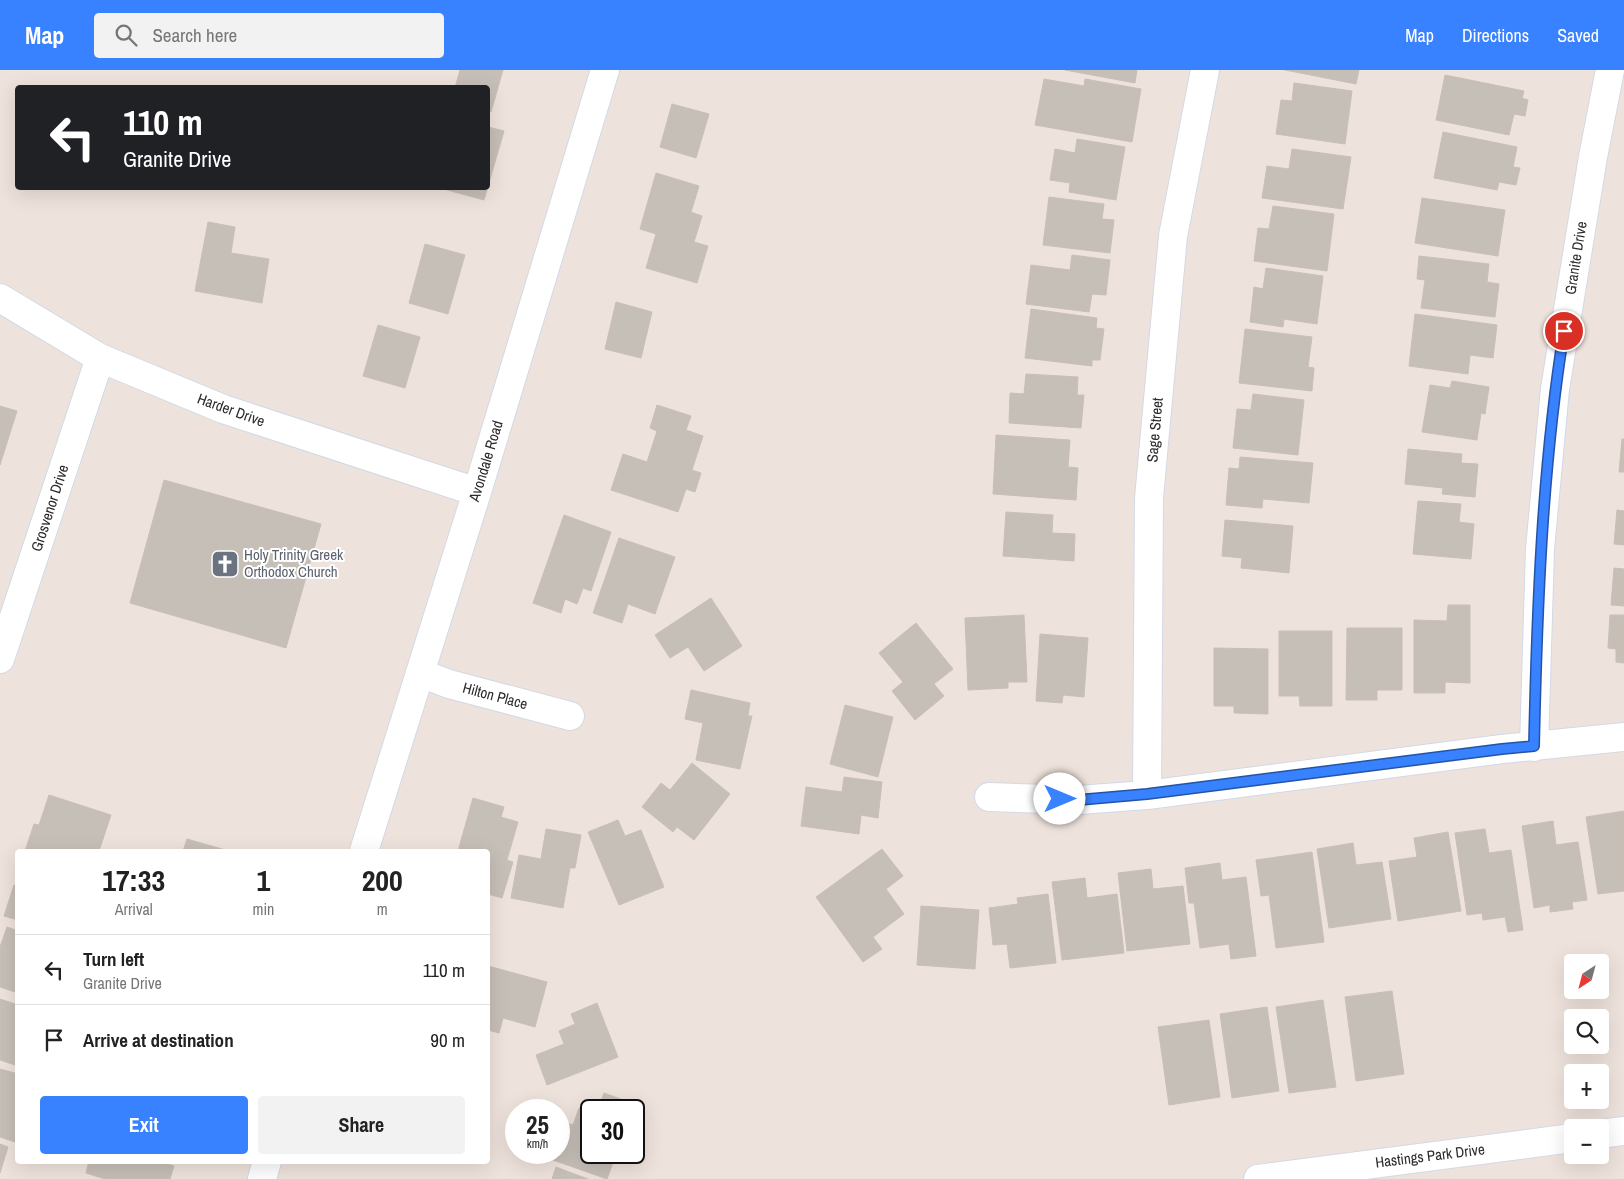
<!DOCTYPE html>
<html lang="en">
<head>
<meta charset="utf-8">
<style>
  :root { --surface:#fff; --page:#f2f2f2; --text:#222; --muted:#767676; --line:#e0e0e0; --accent:#3881ff }
  body { margin:0; font-family:"Archivo Narrow",sans-serif; background:var(--page); color:var(--text); height:100vh; display:flex; flex-direction:column; font-size:19px; white-space:nowrap }
  * { box-sizing:border-box; margin:0 }
  p { font-size:16px; color:var(--muted) }
  .icon { flex:none; width:28px; height:28px; fill:none; stroke:currentColor; stroke-width:2; stroke-linecap:round; stroke-linejoin:round }
  .map { position:relative; flex:1; overflow:hidden }
  .side { position:absolute; left:15px; top:779px; width:475px; height:315px; display:flex; flex-direction:column; background:var(--surface); border-radius:5px; box-shadow:0 5px 20px #0002 }
  .side>* { flex:none }
  .top-card { position:absolute; left:15px; top:15px; width:475px; height:105px; border-radius:5px; box-shadow:0 5px 20px #0002; background:#202124; color:#fff; overflow:hidden }
  .needle { width:32px; rotate:216deg }
  .fabs { position:absolute; left:1564px; top:884px; display:grid; gap:10px }
  .fabs a { display:grid; place-items:center; width:45px; height:45px; border-radius:5px; background:var(--surface); box-shadow:0 5px 20px #0002; font-size:25px }
  .speed { position:absolute; left:505px; top:1029px; display:flex; gap:10px; font-size:25px; font-weight:700; text-align:center }
  .speed>* { display:grid; place-content:center; width:65px; height:65px; border-radius:50%; background:var(--surface); box-shadow:0 5px 20px #0002; line-height:1 }
  .speed small { font-size:12px; font-weight:400 }
  .speed .limit { border:2px solid #111; border-radius:8px; background:#fff; color:#111 }
  .pin { position:absolute; display:grid; place-items:center; width:42px; height:42px; color:#fff; margin:-21px; border:2px solid #fff; border-radius:50%; box-shadow:0 1px 5px #0007 }
  .me { position:absolute; width:55px; margin:-28px; rotate:90deg; stroke-linejoin:round; filter:drop-shadow(0 0 4px #0008) }
  .turn { display:flex; align-items:center; gap:18px; height:105px; padding:0 25px; font-size:22px }
  .turn .icon { width:65px; height:65px; stroke-width:2.5 }
  .turn b { display:block; font-size:35px; line-height:42px }
  .eta { display:flex; justify-content:space-evenly; align-items:center; height:85px; text-align:center }
  .eta b { font-size:30px; font-weight:700; line-height:35px }
  .button { display:flex; gap:10px; margin-top:auto; padding:10px 25px }
  .button a { flex:1; height:58px; border-radius:5px; background:var(--accent); color:#fff; font-size:20px; font-weight:700; line-height:58px; text-align:center }
  .button a+a { background:var(--page); color:var(--text) }
  ul { padding:0; list-style:none }
  li { display:flex; align-items:center; gap:15px; height:70px; padding:0 25px; border-top:1px solid var(--line) }
  li div { flex:1 }
  li b { display:block; font-size:19px }
  li em { font-style:normal }
  header { display:flex; align-items:center; gap:30px; box-sizing:border-box; height:70px; padding:0 25px; background:var(--accent); color:#fff }
  header strong { font-size:24px }
  nav { display:flex; gap:28px; margin-inline-start:auto; font-size:18px }
  .search { width:350px; height:45px; background:var(--page); display:flex; align-items:center; gap:12px; box-sizing:border-box; padding:0 18px; border-radius:5px; color:var(--muted); font-size:19px }
  .map>svg:first-child { display:block }
  .building { fill:#c6bfb8; stroke:#cabfb6 }
  .lines { fill:none; stroke-linecap:round; stroke-linejoin:round }
  .minor-casing { stroke:#d2d9e5; stroke-width:30 }
  .tertiary-casing { stroke:#d2d9e5; stroke-width:30 }
  .minor { stroke:#fff; stroke-width:28 }
  .tertiary { stroke:#fff; stroke-width:28 }
  .route-casing { stroke:#2454a6; stroke-width:12 }
  .route { stroke:#3881ff; stroke-width:9 }
  .labels { text-anchor:middle; stroke-width:4; stroke-linejoin:round; paint-order:stroke }
  .street-label { font-size:15px; fill:#2b2b2b; stroke:#fff }
  .worship-label { font-size:15px; fill:#5b616d; stroke:#fff; text-anchor:start }
</style>
</head>
<body>
<header>
<strong>Map</strong>
<div class="search"><svg class="icon" aria-label="search" viewBox="0 0 24 24"><circle cx="10" cy="10" r="6"/><path d="M15 15l6 6"/></svg>Search here</div>
<nav><a>Map</a><a>Directions</a><a>Saved</a></nav>
</header>
<div class="map">
<svg width="1624" height="1109" viewBox="0 0 1624 1109">
  <rect width="100%" height="100%" fill="#eee3dc"/>
  <!-- building -->
  <path class="building" d="M460,0H503L491,42L488,41V18H455Z
    M1065,0H1137L1135,13Z
    M1285,0H1359L1356,14Z
    M1445,5L1524,21L1522,28L1528,30L1525,46L1514,44L1509,65L1436,50Z
    M1044,9L1084,16L1085,9L1141,19L1132,72L1035,55Z
    M1294,13L1352,21L1345,74L1276,64L1281,30L1292,31Z
    M672,34L709,44L696,88L660,77Z
    M488,57L504,61L484,130L440,118H488Z
    M1443,62L1517,77L1513,97L1520,98L1516,115L1499,112L1497,120L1434,108Z
    M1077,69L1125,77L1116,130L1069,122L1070,113L1050,110L1055,79L1075,83Z
    M1292,79L1351,87L1343,139L1262,128L1267,96L1289,99Z
    M656,103L699,116L691,142L702,146L694,172L708,176L697,213L646,198L656,164L640,159Z
    M1049,127L1104,134L1102,149L1114,150L1110,183L1043,175Z
    M1422,128L1505,140L1498,186L1415,173Z
    M1273,136L1334,144L1327,201L1254,191L1258,158L1269,159Z
    M208,152L235,157L231,183L269,189L262,233L195,221Z
    M425,174L465,185L448,244L409,233Z
    M1072,185L1110,190L1106,225L1092,224L1089,242L1026,234L1031,195L1070,200Z
    M1419,186L1489,194L1487,212L1499,214L1495,247L1421,238L1425,210L1417,209Z
    M1266,198L1323,206L1317,254L1284,249L1283,257L1250,252L1254,217L1263,219Z
    M616,232L652,242L641,288L605,279Z
    M1031,239L1097,248L1096,258L1104,259L1100,290H1092V296L1025,288Z
    M1415,244L1497,255L1493,288L1470,285L1468,304L1409,296Z
    M378,255L420,267L405,318L363,306Z
    M1245,259L1312,267L1308,297L1314,298L1312,321L1239,313Z
    M1026,304L1078,307L1077,325H1084L1081,358L1009,353L1010,323L1024,324Z
    M1452,311L1489,317L1485,344L1481,343L1477,370L1422,362L1430,315L1450,318Z
    M1253,324L1304,330L1298,385L1233,378L1237,339L1251,340Z
    M657,335L691,346L686,360L703,366L692,400L701,403L695,422L686,419L678,442L611,420L623,384L647,392L657,361L650,358Z
    M0,336L17,341L0,395Z
    M996,365L1070,370L1068,397L1078,398L1076,430L993,424Z
    M1622,369H1624V402H1619Z
    M1408,379L1462,384L1461,393L1478,394L1475,427L1442,424L1443,418L1405,414Z
    M1240,387L1313,393L1309,433L1263,429L1262,438L1226,435L1229,398L1239,399Z
    M164,410L321,454L286,578L130,533Z
    M1418,431L1461,434L1459,452L1474,454L1471,489L1413,484Z
    M1617,440L1624,441V475L1614,474Z
    M1006,442L1053,445L1052,463L1075,464L1074,491L1003,486Z
    M564,445L611,462L591,521L583,518L577,534L565,529L561,543L533,533Z
    M1225,450L1293,456L1289,503L1241,498L1242,488L1222,486Z
    M619,468L675,487L655,544L628,534L622,553L593,543Z
    M1614,498L1624,499V536L1611,535Z
    M711,528L742,576L704,601L688,577L670,588L655,565Z
    M1448,535H1470V613L1445,612V623H1414V550L1447,551Z
    M1024,545L1027,612H1008V618L968,620L965,548Z
    M1610,545H1624V593L1616,592V579L1608,578Z
    M916,553L953,599L934,614L944,626L915,650L892,621L903,612L879,583Z
    M1347,558H1402V620H1377V630H1346Z
    M1279,561H1332V636H1300L1299,626H1279Z
    M1040,564L1088,568L1084,627L1063,625L1062,633L1036,631Z
    M1214,578L1268,579V644L1234,643V636H1214Z
    M691,620L750,633L748,646H752L740,699L696,690L703,653L685,649Z
    M845,635L893,647L878,707L830,694Z
    M692,693L730,724L694,770L677,757L673,762L642,737L661,713L670,720Z
    M844,707L882,712L878,748L861,745L859,764L801,756L806,717L842,722Z
    M49,725L111,745L99,781H25L34,754L39,755Z
    M473,728L504,737L501,747L518,752L507,790L513,792L502,828L488,824V781H458Z
    M1624,741V821L1598,824L1586,747Z
    M618,750L625,766L641,760L664,817L619,835L588,762Z
    M1553,751L1556,775L1578,772L1587,830L1572,832L1573,839L1550,842V835L1534,838L1522,756Z
    M546,759L581,765L575,798H570L563,838L511,828L519,785L541,789Z
    M1485,759L1489,783L1511,780L1523,860L1508,862L1505,847L1483,850L1482,843L1467,845L1455,763Z
    M1448,762L1461,841L1398,851L1389,791L1417,787L1414,768Z
    M187,769L229,781H183Z
    M1353,773L1356,795L1382,792L1391,849L1329,858L1317,779Z
    M882,779L903,806L886,819L904,844L873,867L882,879L863,892L816,827Z
    M1312,782L1324,872L1276,878L1269,825L1261,826L1256,790Z
    M1220,793L1222,810L1246,807L1256,886L1231,889L1229,874L1200,878L1194,833H1189L1185,798Z
    M1151,799L1153,819L1183,816L1190,874L1127,881L1118,803Z
    M1085,808L1087,828L1117,824L1124,883L1062,890L1052,812Z
    M14,815L18,816V850L4,846Z
    M1048,824L1056,893L1010,898L1007,874L993,875L989,838L1018,834L1017,828Z
    M921,836L979,840L975,899L917,895Z
    M7,857L18,861V923L0,917V877Z
    M488,896L547,912L535,957L503,948L499,963L488,960Z
    M1392,921L1404,1004L1356,1011L1345,927Z
    M0,929L18,935V996L0,990Z
    M1323,930L1336,1017L1289,1023L1276,937Z
    M597,933L618,987L547,1015L536,985L564,974L559,961L575,954L571,944Z
    M1267,937L1279,1021L1232,1028L1220,944Z
    M1209,950L1220,1027L1169,1035L1158,957Z
    M0,999L18,1004V1073L0,1067Z
    M604,1023L634,1034L632,1040H598Z
    M579,1038L591,1042V1082H617L607,1109L553,1090L556,1082H559V1075L567,1053L573,1055Z
    M0,1074L8,1077L0,1103Z
    M89,1091H158L174,1096L170,1109H105L86,1103Z
    M556,1097L588,1109H552Z"/>
  <g class="lines">
    <!-- minor casing -->
    <g class="minor-casing">
      <path id="minor" d="M0,589L100,288
        M420,603L449,614L570,646
        M1534,677L1540,479L1555,319L1593,87L1610,0
        M1147,725L1149,428L1173,166L1205,0
        M989,727L1078,730L1147,725L1502,679L1624,667
        M1600,1064L1624,1061
        M1258,1109L1572,1068"/>
    </g>
    <!-- tertiary casing -->
    <g class="tertiary-casing">
      <path id="tertiary" d="M0,228L100,288L223,339L477,422
        M364,781L477,422L605,0
        M262,1109L267,1091"/>
    </g>
    <!-- minor -->
    <use href="#minor" class="minor"/>
    <!-- tertiary -->
    <use href="#tertiary" class="tertiary"/>
  </g>
  <g class="lines">
    <!-- route casing -->
    <g class="route-casing">
      <path id="route" d="M1060,729L1078,730L1147,724L1502,679L1534,676C1537,538 1542,398 1564,261"/>
    </g>
    <!-- route -->
    <use href="#route" class="route"/>
  </g>
  <!-- icons -->
  <defs>
    <g id="church-square" transform="scale(1.4375)"><rect x="-9" y="-9" width="18" height="18" rx="4" fill="#6b7280" stroke="#fff"/><path d="M-1.2-6h2.4v3.5h3.3v2.4h-3.3V6h-2.4V-.1h-3.3v-2.4h3.3Z" fill="#fff"/></g>
  </defs>
  <g fill-rule="evenodd">
    <use href="#church-square" x="225" y="494"/>
  </g>
  <g class="labels">
    <!-- street labels -->
    <g class="street-label">
      <text transform="translate(1576 188) rotate(-81)" y="5">Granite Drive</text>
      <text transform="translate(231 340) rotate(20)" y="5">Harder Drive</text>
      <text transform="translate(1155 360) rotate(-85)" y="5">Sage Street</text>
      <text transform="translate(486 391) rotate(-73)" y="5">Avondale Road</text>
      <text transform="translate(50 438) rotate(-72)" y="5">Grosvenor Drive</text>
      <text transform="translate(495 626) rotate(15)" y="5">Hilton Place</text>
      <text transform="translate(1430 1086) rotate(-7)" y="5">Hastings Park Drive</text>
    </g>
    <!-- worship labels -->
    <g class="worship-label">
      <text x="244" y="490">Holy Trinity Greek<tspan x="244" dy="17">Orthodox Church</tspan></text>
    </g>
  </g>
</svg>
<div class="fabs">
<a><svg class="needle" viewBox="-14 -14 28 28"><path d="M0-13l5 13h-10z" fill="#e53935"/><path d="M0 13l5-13h-10z" fill="#767676"/></svg></a>
<a><svg class="icon" aria-label="search" viewBox="0 0 24 24"><circle cx="10" cy="10" r="6"/><path d="M15 15l6 6"/></svg></a>
<a>+</a>
<a>−</a>
</div>
<div class="speed"><div>25<small>km/h</small></div><div class="limit">30</div></div>
<div class="pin" style="left:1564px;top:261px;background:#d93025"><svg class="icon" aria-label="arrive" viewBox="0 0 24 24"><path d="M6 21V4h12l-3 4 3 4H6"/></svg></div>
<svg class="me" style="left:1060px;top:729px" viewBox="-20 -20 40 40"><circle r="19" fill="#fff"/><path d="M0-13L10 11 0 6-10 11z" fill="#3881ff"/></svg>
<div class="top-card">
<div class="turn"><svg class="icon" aria-label="left" viewBox="0 0 24 24"><path d="M17 20v-9H6M10 6l-5 5 5 5"/></svg><div><b>110 m</b>Granite Drive</div></div>
</div>
<section class="side">
<div class="eta">
<div><b>17:33</b><p>Arrival</p></div>
<div><b>1</b><p>min</p></div>
<div><b>200</b><p>m</p></div>
</div>
<ul>
<li><svg class="icon" aria-label="left" viewBox="0 0 24 24"><path d="M17 20v-9H6M10 6l-5 5 5 5"/></svg><div><b>Turn left</b><p>Granite Drive</p></div><em>110 m</em></li>
<li><svg class="icon" aria-label="arrive" viewBox="0 0 24 24"><path d="M6 21V4h12l-3 4 3 4H6"/></svg><div><b>Arrive at destination</b></div><em>90 m</em></li>
</ul>
<div class="button"><a>Exit</a><a>Share</a></div>
</section>
</div>
</body>
</html>
